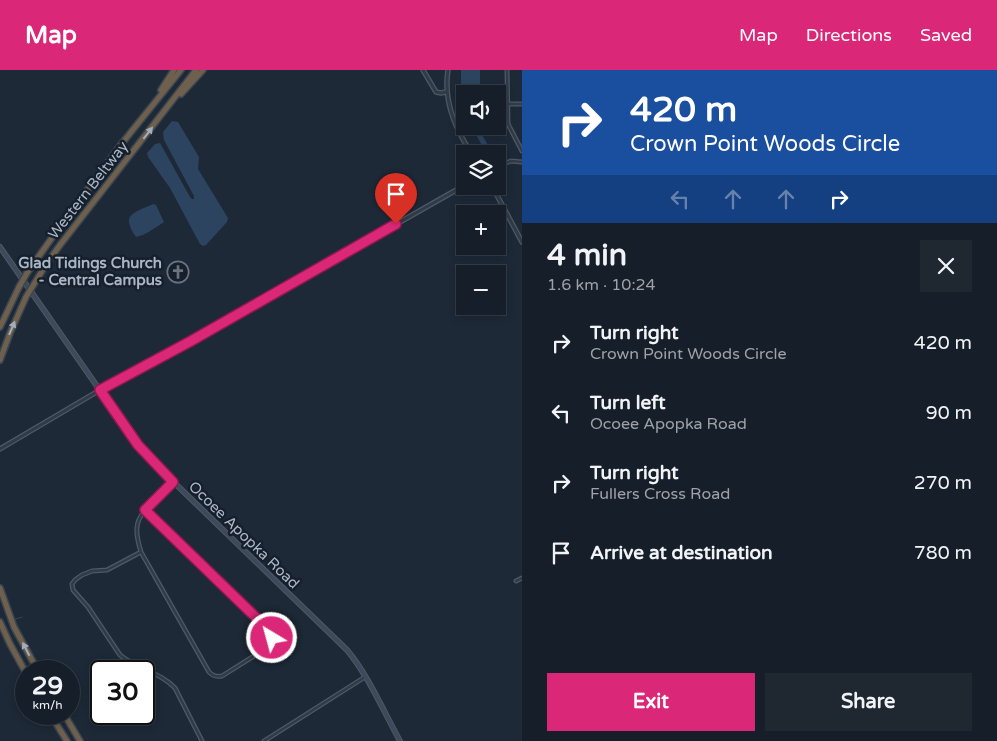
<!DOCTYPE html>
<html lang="en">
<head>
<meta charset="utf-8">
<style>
  :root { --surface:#161f29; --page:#1f2731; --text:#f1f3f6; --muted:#9ea2a8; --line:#353d46; --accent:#db2777 }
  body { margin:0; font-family:"Varela Round",sans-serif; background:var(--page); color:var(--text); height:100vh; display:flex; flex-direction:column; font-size:19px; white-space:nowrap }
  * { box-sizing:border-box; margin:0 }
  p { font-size:16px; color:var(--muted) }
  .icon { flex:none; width:28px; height:28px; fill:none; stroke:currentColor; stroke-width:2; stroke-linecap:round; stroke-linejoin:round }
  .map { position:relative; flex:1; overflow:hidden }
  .drawer { display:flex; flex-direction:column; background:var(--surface); width:475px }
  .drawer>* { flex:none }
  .hud { background:#1a4fa0; color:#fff; overflow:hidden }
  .tools { position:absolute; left:456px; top:15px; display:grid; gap:10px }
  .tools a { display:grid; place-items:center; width:50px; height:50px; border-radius:0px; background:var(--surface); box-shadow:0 2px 8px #0003,0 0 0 1px var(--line); font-size:25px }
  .speed { position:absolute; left:15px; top:590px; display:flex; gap:10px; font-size:25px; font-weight:700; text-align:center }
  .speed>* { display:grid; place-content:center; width:65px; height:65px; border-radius:50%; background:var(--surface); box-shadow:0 2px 8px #0003,0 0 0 1px var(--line); line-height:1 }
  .speed small { font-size:12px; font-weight:400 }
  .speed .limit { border:2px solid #111; border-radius:8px; background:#fff; color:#111 }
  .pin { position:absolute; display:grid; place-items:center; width:42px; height:42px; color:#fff; margin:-51px -21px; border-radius:50% 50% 50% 0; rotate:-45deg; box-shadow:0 0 5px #0007 }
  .pin .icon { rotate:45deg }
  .me { position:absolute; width:55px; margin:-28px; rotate:323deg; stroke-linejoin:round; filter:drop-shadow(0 0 4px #0008) }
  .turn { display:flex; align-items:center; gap:18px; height:105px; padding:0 25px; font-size:22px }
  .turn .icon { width:65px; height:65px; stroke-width:2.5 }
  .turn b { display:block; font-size:35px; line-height:42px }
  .lanes { display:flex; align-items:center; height:48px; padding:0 25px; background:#0003; justify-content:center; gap:25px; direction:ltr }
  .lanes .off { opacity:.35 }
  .round { display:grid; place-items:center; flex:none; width:52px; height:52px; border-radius:0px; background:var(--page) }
  .summary { display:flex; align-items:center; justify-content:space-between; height:85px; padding:0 25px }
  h1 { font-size:30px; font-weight:700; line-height:38px }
  .primary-button { display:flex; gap:10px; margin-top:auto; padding:10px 25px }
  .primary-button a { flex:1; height:58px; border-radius:0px; background:var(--accent); color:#fff; font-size:20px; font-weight:700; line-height:58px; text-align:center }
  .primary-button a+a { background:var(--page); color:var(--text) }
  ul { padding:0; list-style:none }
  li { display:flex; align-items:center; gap:15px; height:70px; padding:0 25px }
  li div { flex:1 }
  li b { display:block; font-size:19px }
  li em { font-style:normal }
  header { display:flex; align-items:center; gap:30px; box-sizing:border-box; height:70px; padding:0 25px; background:var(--accent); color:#fff }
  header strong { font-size:24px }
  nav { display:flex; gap:28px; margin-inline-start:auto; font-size:18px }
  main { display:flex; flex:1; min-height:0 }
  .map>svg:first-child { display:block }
  .water { fill:#2c445f }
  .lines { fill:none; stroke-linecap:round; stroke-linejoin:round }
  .stream { stroke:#2c445f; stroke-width:1 }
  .minor-casing { stroke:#4e5966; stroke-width:5 }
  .tertiary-casing { stroke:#4e5966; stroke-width:5.5 }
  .secondary-casing { stroke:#4e5966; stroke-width:6 }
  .motorway-casing { stroke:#3b4652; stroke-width:8 }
  .minor { stroke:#313b48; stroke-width:2.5 }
  .tertiary { stroke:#313b48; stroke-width:3 }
  .secondary { stroke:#3e4a5b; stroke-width:4 }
  .motorway { stroke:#6f604d; stroke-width:5 }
  .motorway-bridge-casing { stroke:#3b4652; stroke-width:8; stroke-linecap:butt }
  .motorway-bridge { stroke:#6f604d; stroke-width:5 }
  .oneway { fill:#a4adb9 }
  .route-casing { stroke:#8e194d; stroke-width:12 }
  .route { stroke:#db2777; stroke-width:9 }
  .labels { text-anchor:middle; stroke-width:5; stroke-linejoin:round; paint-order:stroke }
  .street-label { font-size:15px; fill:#aab6c5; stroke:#16202c }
  .poi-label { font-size:15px; font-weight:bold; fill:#aab6c5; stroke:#16202c; text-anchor:end }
</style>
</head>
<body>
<header>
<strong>Map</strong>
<nav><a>Map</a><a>Directions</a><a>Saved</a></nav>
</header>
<main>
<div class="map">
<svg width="522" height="671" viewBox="0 0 522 671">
  <rect width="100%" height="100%" fill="#1d2937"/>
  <!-- water -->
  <path class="water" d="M461,0H480V24H465V42L461,28Z
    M172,51L178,52L199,87L198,99L228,148L227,152L206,175L203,176L200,174L170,118L148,87L147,83L155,74L160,73L190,127L192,129H194V126L164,70L163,62Z
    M471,56H481V63L493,84H487Z
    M153,134L156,135L164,152C155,158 146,165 136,167C120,144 134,143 153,134Z"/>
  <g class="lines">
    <!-- stream -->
    <path class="stream" d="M13,550L22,547"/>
    <!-- minor casing -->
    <g class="minor-casing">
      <path id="minor" d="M507,0L508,54L522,81
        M507,34H522
        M498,96L511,91L522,92
        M145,440L269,560C272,566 272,570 270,576L222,606C216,607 213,606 209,602L141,482C139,475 136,466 137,458C137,442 162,423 173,412
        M141,482L107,500L92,501L82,505L75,510L72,514L73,520L88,537L120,585C136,599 160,602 175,618L202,671
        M516,511L522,508
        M264,671L365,607"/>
    </g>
    <!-- tertiary casing -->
    <g class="tertiary-casing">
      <path id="tertiary" d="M423,0L436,22L441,23L446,22
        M448,0C443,31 455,59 472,84
        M492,116L522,172
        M0,379L100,320L191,271L465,115"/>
    </g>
    <!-- secondary casing -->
    <g class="secondary-casing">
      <path id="secondary" d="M0,177L138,375L156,395L347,580C368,605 384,642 400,671"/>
    </g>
    <!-- motorway casing -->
    <g class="motorway-casing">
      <path id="motorway" d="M161,20L174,0
        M181,24L203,0
        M27,203L56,162L123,72L181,0
        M34,214L47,193L60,175L196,0
        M0,257L19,217
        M0,290L10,263L26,227
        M0,518L14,557L38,601
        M0,552L10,574L26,603
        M50,644L67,671
        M64,644L80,671"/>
    </g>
    <!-- minor -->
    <use href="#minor" class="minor"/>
    <!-- tertiary -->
    <use href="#tertiary" class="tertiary"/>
    <!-- secondary -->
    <use href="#secondary" class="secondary"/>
    <!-- motorway -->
    <use href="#motorway" class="motorway"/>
    <!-- motorway-bridge casing -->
    <g class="motorway-bridge-casing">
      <path id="motorway-bridge" d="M19,217L27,203
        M26,227L34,214"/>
    </g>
    <!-- motorway-bridge -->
    <use href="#motorway-bridge" class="motorway-bridge"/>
  </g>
  <!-- one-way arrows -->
  <defs><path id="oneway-solid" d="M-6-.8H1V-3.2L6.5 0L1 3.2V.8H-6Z" transform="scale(1.25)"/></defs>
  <g class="oneway">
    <use href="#oneway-solid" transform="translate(148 63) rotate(-52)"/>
    <use href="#oneway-solid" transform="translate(12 258) rotate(-67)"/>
    <use href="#oneway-solid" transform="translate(26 579) rotate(-117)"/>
  </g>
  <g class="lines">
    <!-- route casing -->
    <g class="route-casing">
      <path id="route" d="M272,568L269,560L145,440L173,412L138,375L100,320L191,271L396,154"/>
    </g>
    <!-- route -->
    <use href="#route" class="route"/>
  </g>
  <!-- icons -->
  <defs>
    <g id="church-ring" transform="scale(1.125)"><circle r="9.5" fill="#16202c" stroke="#6b7280" stroke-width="1.5"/><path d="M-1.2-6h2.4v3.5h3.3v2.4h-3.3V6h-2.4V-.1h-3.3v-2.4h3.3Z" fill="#6b7280"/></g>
  </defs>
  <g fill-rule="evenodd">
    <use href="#church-ring" x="178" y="202"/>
  </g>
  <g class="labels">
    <!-- street labels -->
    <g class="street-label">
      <text transform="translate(88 120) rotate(-52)" y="5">Western Beltway</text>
      <text transform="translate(244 465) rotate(44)" y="5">Ocoee Apopka Road</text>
    </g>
    <!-- poi labels -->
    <g class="poi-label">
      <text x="162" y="198">Glad Tidings Church<tspan x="162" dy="17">- Central Campus</tspan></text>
    </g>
  </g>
</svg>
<div class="tools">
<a><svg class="icon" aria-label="sound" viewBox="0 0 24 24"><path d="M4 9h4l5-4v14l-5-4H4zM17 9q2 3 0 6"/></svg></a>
<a><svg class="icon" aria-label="layers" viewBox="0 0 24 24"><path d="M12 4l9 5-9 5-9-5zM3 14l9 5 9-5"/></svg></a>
<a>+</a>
<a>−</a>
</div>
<div class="speed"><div>29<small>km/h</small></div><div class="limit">30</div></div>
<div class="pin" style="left:396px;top:154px;background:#d93025"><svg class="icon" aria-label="arrive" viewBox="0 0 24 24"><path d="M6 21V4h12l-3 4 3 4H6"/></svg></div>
<svg class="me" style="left:272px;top:568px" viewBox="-20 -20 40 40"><circle r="17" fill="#db2777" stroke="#fff" stroke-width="3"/><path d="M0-11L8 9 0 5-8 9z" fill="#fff"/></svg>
</div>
<section class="drawer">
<div class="hud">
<div class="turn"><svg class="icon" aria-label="right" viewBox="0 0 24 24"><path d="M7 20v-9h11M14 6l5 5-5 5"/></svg><div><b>420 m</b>Crown Point Woods Circle</div></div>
<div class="lanes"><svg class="icon off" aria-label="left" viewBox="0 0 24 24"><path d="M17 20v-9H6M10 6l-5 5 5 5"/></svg><svg class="icon off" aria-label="ahead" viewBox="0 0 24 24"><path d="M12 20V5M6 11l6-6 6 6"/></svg><svg class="icon off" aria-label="ahead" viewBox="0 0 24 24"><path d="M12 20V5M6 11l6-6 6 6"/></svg><svg class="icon" aria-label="right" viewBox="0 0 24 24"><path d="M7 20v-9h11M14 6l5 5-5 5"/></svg></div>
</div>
<div class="summary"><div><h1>4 min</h1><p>1.6 km · 10:24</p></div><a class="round"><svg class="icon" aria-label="close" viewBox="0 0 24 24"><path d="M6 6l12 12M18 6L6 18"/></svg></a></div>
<ul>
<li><svg class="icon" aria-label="right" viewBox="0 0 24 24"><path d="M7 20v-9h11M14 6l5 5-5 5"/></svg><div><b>Turn right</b><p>Crown Point Woods Circle</p></div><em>420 m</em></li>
<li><svg class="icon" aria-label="left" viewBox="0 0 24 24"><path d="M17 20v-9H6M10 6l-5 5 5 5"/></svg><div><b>Turn left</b><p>Ocoee Apopka Road</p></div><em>90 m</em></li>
<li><svg class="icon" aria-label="right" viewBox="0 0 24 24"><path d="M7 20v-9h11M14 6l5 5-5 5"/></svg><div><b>Turn right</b><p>Fullers Cross Road</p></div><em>270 m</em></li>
<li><svg class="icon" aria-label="arrive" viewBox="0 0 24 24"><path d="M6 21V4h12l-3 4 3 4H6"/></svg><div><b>Arrive at destination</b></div><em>780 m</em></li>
</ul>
<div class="primary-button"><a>Exit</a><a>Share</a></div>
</section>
</main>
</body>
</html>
